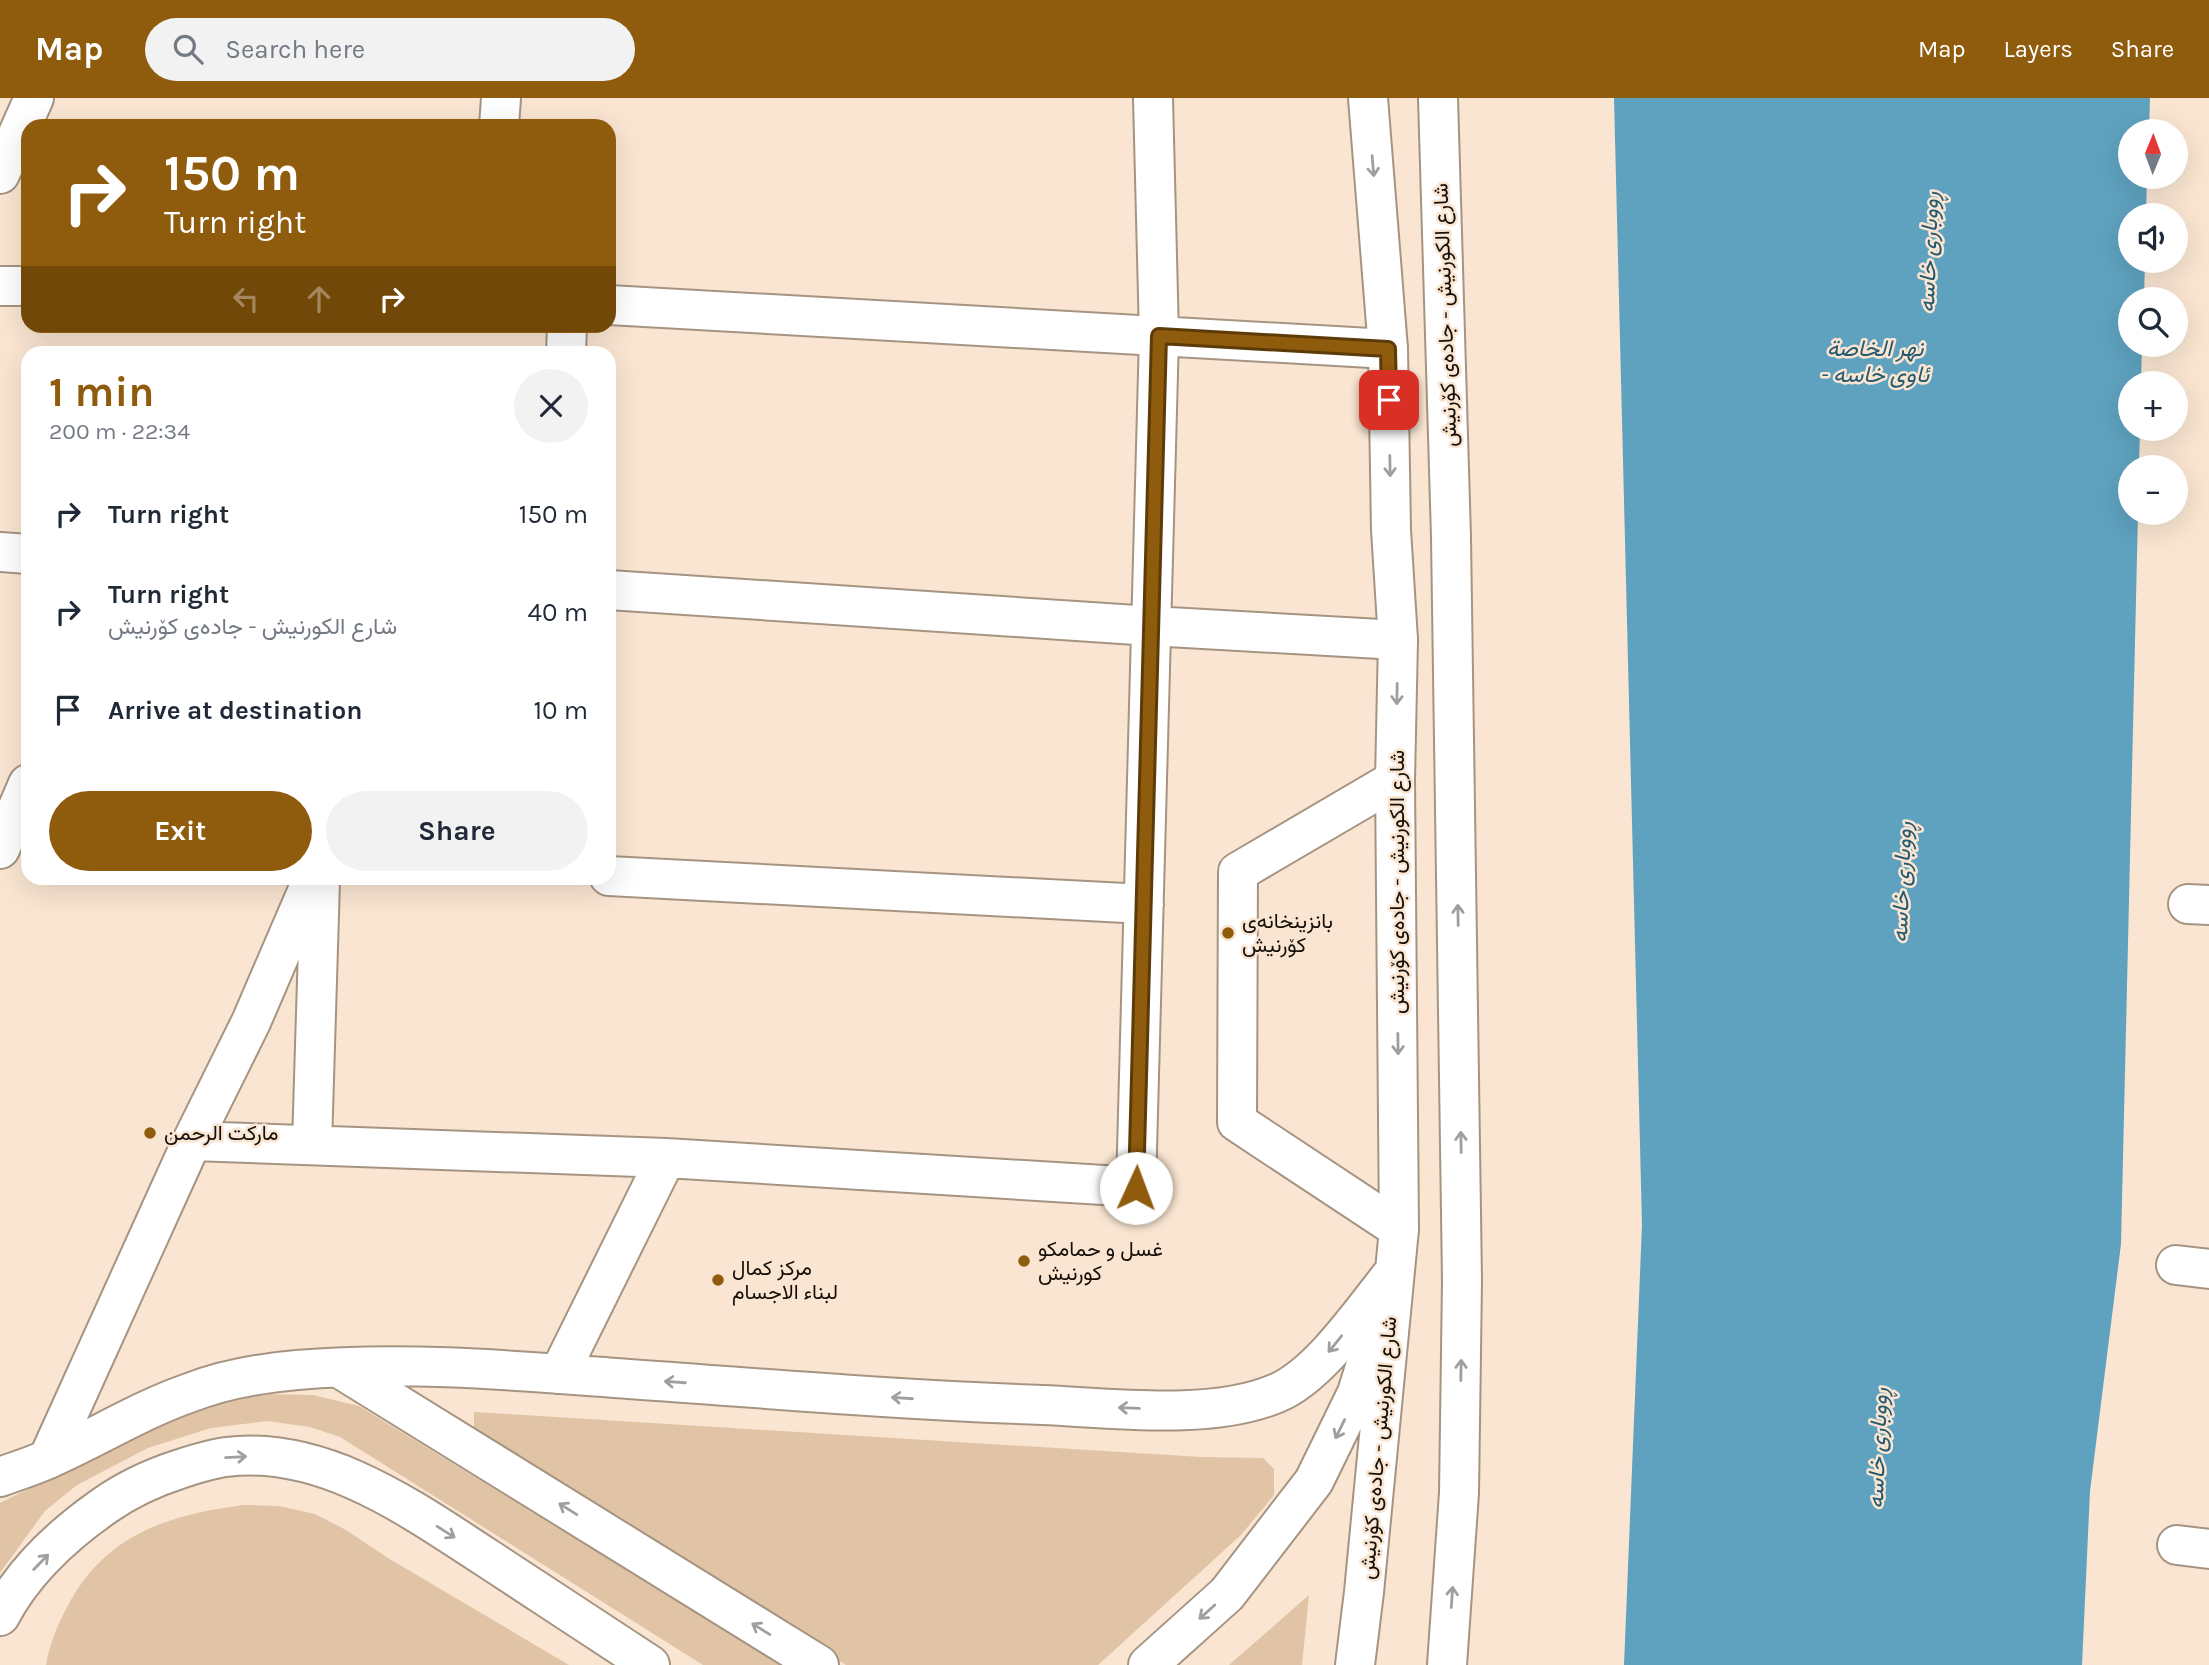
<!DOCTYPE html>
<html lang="en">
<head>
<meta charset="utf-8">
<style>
  :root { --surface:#fff; --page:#f2f2f3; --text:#1f2937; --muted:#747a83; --accent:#8f5b0c }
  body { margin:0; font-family:Karla,Vazirmatn,sans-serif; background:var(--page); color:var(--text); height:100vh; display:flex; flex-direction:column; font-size:26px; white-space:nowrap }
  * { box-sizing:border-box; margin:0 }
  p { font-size:23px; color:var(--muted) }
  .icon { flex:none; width:38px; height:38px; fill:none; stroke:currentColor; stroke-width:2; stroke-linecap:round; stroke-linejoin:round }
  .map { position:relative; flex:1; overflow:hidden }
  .sheet { position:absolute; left:21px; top:248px; width:595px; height:539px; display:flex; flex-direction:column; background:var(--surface); border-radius:21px; box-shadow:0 7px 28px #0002 }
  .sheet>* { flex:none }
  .hud { position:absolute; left:21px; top:21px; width:595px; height:214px; border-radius:21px; box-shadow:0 7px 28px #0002; background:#8f5b0c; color:#fff; overflow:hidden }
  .needle { width:46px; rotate:1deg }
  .fabs { position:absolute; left:2118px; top:21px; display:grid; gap:14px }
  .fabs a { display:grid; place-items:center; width:70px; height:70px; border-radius:50%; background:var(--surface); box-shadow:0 7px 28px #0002; font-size:35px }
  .pin { position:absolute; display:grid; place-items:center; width:60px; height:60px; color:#fff; margin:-30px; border-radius:14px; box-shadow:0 4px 10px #0006 }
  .me { position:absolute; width:77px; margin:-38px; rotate:2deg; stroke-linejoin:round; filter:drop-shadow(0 0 5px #0008) }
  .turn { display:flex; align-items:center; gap:24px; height:147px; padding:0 28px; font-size:32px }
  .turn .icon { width:91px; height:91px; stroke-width:2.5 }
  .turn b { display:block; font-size:49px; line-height:60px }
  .lanes { display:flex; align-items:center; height:66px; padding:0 28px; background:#0003; justify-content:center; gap:35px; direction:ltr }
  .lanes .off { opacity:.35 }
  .round { display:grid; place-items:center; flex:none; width:74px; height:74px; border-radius:37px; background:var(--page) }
  .head { display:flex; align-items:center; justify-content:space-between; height:119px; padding:0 28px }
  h1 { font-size:42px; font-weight:700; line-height:52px; color:var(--accent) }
  .button { display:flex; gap:14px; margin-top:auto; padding:14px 28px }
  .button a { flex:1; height:80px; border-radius:42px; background:var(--accent); color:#fff; font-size:28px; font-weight:700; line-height:80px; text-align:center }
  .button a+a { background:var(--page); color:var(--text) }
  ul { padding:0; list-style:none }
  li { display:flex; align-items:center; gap:21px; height:98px; padding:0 28px }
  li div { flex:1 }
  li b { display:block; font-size:26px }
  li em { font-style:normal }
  header { display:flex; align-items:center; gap:42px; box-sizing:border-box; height:98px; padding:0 35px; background:var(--accent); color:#fff }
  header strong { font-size:33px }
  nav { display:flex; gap:38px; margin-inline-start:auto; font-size:24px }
  .search { width:490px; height:63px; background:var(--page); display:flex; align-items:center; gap:18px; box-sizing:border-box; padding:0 24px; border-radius:38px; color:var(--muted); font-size:26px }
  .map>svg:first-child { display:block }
  .green { fill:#e1c4a6 }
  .water { fill:#5fa2bf }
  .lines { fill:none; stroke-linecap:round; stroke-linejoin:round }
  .minor-casing { stroke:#a69482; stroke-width:42 }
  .major-casing { stroke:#a69482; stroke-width:42 }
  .minor { stroke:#fff; stroke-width:38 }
  .major { stroke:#fff; stroke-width:38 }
  .oneway { stroke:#a19f9c }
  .route-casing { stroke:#5d3b08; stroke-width:18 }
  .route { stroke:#8f5b0c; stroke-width:12 }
  .poi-dot { fill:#8f5b0c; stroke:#f9e5d1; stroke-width:2.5 }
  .labels { text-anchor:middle; stroke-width:5; stroke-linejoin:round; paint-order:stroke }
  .street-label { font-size:21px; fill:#140e07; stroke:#f9e5d1 }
  .poi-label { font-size:21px; fill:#140e07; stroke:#f9e5d1; text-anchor:start }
  .water-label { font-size:23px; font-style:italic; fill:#245a6f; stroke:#f9e5d1 }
</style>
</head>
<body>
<header>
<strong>Map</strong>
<div class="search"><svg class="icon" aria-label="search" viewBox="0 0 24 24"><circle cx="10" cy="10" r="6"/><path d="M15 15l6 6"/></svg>Search here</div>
<nav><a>Map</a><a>Layers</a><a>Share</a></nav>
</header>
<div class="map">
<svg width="2209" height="1567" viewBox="0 0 2209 1567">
  <rect width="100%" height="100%" fill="#f9e5d1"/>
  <!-- green -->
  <path class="green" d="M263,1296L313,1297L359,1308L782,1567H703L340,1339L310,1329L267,1323L211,1330L148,1350L77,1387L45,1413L0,1475V1405L140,1335L203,1311Z
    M474,1314L1201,1359L1263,1360L1274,1371V1397L1241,1437L1098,1567H846L474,1335Z
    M244,1407L279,1408L315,1416L346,1432L388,1460L569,1567H46C49,1548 57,1528 66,1511C104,1437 166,1417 244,1407Z
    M1309,1497L1302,1567H1229Z"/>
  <!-- water -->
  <path class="water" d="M1614,0H2150L2149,33H2130V79H2147L2146,117H2130V163H2145L2144,201H2130V247H2142L2141,285H2130V331H2140L2139,369H2130V415H2138L2121,1146L2090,1393L2082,1567H1624L1642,1127Z"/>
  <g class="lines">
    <!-- minor casing -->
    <g class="minor-casing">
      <path id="minor" d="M499,28L501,0
        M0,76L34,0
        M0,188H28
        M609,207L1388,251
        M566,256L567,228
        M0,454L28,456
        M609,492L1151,528L1398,542
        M1395,682L1238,774L1237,1024L1399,1131
        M0,751L28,686
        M609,778L1144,806
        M2188,806L2209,807
        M192,1043L666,1060L1136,1089L1159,238L1153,0
        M312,1047L320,783
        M2176,1167L2209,1171
        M559,1276L666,1060
        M48,1361L192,1043L251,924L313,780
        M2177,1447L2209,1451"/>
    </g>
    <!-- major casing -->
    <g class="major-casing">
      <path id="major" d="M1438,0L1451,439L1462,1183L1459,1395L1447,1567
        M339,1270L819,1567
        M0,1379C16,1373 33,1368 48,1361C96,1340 140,1312 189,1295C222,1282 262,1275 297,1272C402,1263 509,1272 615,1280C757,1290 900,1302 1043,1307C1113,1310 1212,1323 1277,1295C1320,1277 1364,1211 1394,1174
        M0,1518C23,1474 64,1436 104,1408C128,1391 152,1380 180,1371C195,1366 211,1361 226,1359C323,1347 410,1410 487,1460C541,1496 596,1531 650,1567
        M1148,1567L1227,1496L1314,1383L1357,1295L1371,1250
        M1355,1567L1364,1494L1399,1131L1395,682L1398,542L1391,432L1388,251L1368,0"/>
    </g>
    <!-- minor -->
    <use href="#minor" class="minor"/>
    <!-- major -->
    <use href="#major" class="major"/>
  </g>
  <!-- one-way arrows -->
  <defs><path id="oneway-shaft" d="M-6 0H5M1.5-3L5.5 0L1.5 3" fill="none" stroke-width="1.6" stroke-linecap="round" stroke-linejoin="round" transform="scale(1.75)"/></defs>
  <g class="oneway">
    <use href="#oneway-shaft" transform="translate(1373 68) rotate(85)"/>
    <use href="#oneway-shaft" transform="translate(1390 368) rotate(89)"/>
    <use href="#oneway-shaft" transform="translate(1397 596) rotate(91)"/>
    <use href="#oneway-shaft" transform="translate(1458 817) rotate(-91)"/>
    <use href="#oneway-shaft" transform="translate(1398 946) rotate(89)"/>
    <use href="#oneway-shaft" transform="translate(1461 1044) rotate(-91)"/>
    <use href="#oneway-shaft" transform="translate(1335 1246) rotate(129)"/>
    <use href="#oneway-shaft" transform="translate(1461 1272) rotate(-89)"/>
    <use href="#oneway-shaft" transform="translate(675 1284) rotate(-176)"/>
    <use href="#oneway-shaft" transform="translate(902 1300) rotate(-176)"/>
    <use href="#oneway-shaft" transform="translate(1129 1310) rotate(-178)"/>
    <use href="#oneway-shaft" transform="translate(1340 1331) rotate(116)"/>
    <use href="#oneway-shaft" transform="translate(236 1359) rotate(-3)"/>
    <use href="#oneway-shaft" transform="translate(568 1411) rotate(-148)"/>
    <use href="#oneway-shaft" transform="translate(446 1434) rotate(32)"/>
    <use href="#oneway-shaft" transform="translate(41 1464) rotate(-46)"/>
    <use href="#oneway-shaft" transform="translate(1452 1499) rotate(-86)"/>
    <use href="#oneway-shaft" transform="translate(1207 1514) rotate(138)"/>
    <use href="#oneway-shaft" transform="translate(761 1531) rotate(-148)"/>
  </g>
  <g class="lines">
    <!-- route casing -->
    <g class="route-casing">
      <path id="route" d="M1136,1090L1159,238L1388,251L1389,302"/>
    </g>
    <!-- route -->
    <use href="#route" class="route"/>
  </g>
  <!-- markers -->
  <g class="poi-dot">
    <circle cx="1228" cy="835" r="7"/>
    <circle cx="150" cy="1035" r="7"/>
    <circle cx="1024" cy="1163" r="7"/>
    <circle cx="718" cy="1182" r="7"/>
  </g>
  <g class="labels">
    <!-- street labels -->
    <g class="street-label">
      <text transform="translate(1445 217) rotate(-92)" y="7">شارع الكورنيش - جادەی کۆرنیش</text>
      <text transform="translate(1397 784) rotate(-90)" y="7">شارع الكورنيش - جادەی کۆرنیش</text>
      <text transform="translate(1378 1350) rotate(-85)" y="7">شارع الكورنيش - جادەی کۆرنیش</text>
    </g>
    <!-- poi labels -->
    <g class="poi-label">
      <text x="1242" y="830">بانزینخانەی<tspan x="1242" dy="24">کۆرنیش</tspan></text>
      <text x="164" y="1042">ماركت الرحمن</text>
      <text x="1038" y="1158">غسل و حمامكو<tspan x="1038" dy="24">كورنيش</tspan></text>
      <text x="732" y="1177">مركز كمال<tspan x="732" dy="24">لبناء الاجسام</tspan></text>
    </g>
    <!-- water labels -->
    <g class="water-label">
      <text transform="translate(1928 154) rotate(-88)" y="8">ڕووباری خاسە</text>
      <text x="1875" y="258">نهر الخاصة<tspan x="1875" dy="26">- ئاوی خاسە</tspan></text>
      <text transform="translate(1901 784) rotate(-88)" y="8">ڕووباری خاسە</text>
      <text transform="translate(1877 1350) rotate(-88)" y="8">ڕووباری خاسە</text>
    </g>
  </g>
</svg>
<div class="fabs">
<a><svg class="needle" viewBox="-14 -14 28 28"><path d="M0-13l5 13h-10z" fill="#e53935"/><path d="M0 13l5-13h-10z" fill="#747a83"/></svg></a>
<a><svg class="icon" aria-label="sound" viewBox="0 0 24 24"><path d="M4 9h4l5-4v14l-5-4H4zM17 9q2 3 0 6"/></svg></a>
<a><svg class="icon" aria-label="search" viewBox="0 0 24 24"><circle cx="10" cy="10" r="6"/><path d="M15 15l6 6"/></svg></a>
<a>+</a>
<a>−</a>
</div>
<div class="pin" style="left:1389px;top:302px;background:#d93025"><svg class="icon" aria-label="arrive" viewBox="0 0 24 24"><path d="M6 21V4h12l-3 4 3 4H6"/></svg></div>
<svg class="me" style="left:1136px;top:1090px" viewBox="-20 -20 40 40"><circle r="19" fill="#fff"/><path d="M0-13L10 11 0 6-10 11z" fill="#8f5b0c"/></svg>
<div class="hud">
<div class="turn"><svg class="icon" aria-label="right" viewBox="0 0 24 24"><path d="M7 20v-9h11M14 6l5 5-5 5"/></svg><div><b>150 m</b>Turn right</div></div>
<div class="lanes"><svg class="icon off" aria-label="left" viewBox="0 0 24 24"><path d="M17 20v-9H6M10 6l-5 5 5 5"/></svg><svg class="icon off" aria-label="ahead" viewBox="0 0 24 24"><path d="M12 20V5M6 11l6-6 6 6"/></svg><svg class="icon" aria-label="right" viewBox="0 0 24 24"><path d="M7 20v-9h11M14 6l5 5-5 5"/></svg></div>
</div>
<section class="sheet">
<div class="head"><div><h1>1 min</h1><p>200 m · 22:34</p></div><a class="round"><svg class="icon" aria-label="close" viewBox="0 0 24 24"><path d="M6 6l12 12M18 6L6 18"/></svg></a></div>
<ul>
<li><svg class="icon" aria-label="right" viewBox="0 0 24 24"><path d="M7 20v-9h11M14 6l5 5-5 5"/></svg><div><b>Turn right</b></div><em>150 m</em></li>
<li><svg class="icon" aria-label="right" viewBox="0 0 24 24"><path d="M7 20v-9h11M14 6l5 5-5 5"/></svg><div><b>Turn right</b><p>شارع الكورنيش - جادەی کۆرنیش</p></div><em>40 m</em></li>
<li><svg class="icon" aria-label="arrive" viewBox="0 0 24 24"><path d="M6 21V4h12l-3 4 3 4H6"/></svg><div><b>Arrive at destination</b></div><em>10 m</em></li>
</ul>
<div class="button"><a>Exit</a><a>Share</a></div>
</section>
</div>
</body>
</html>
